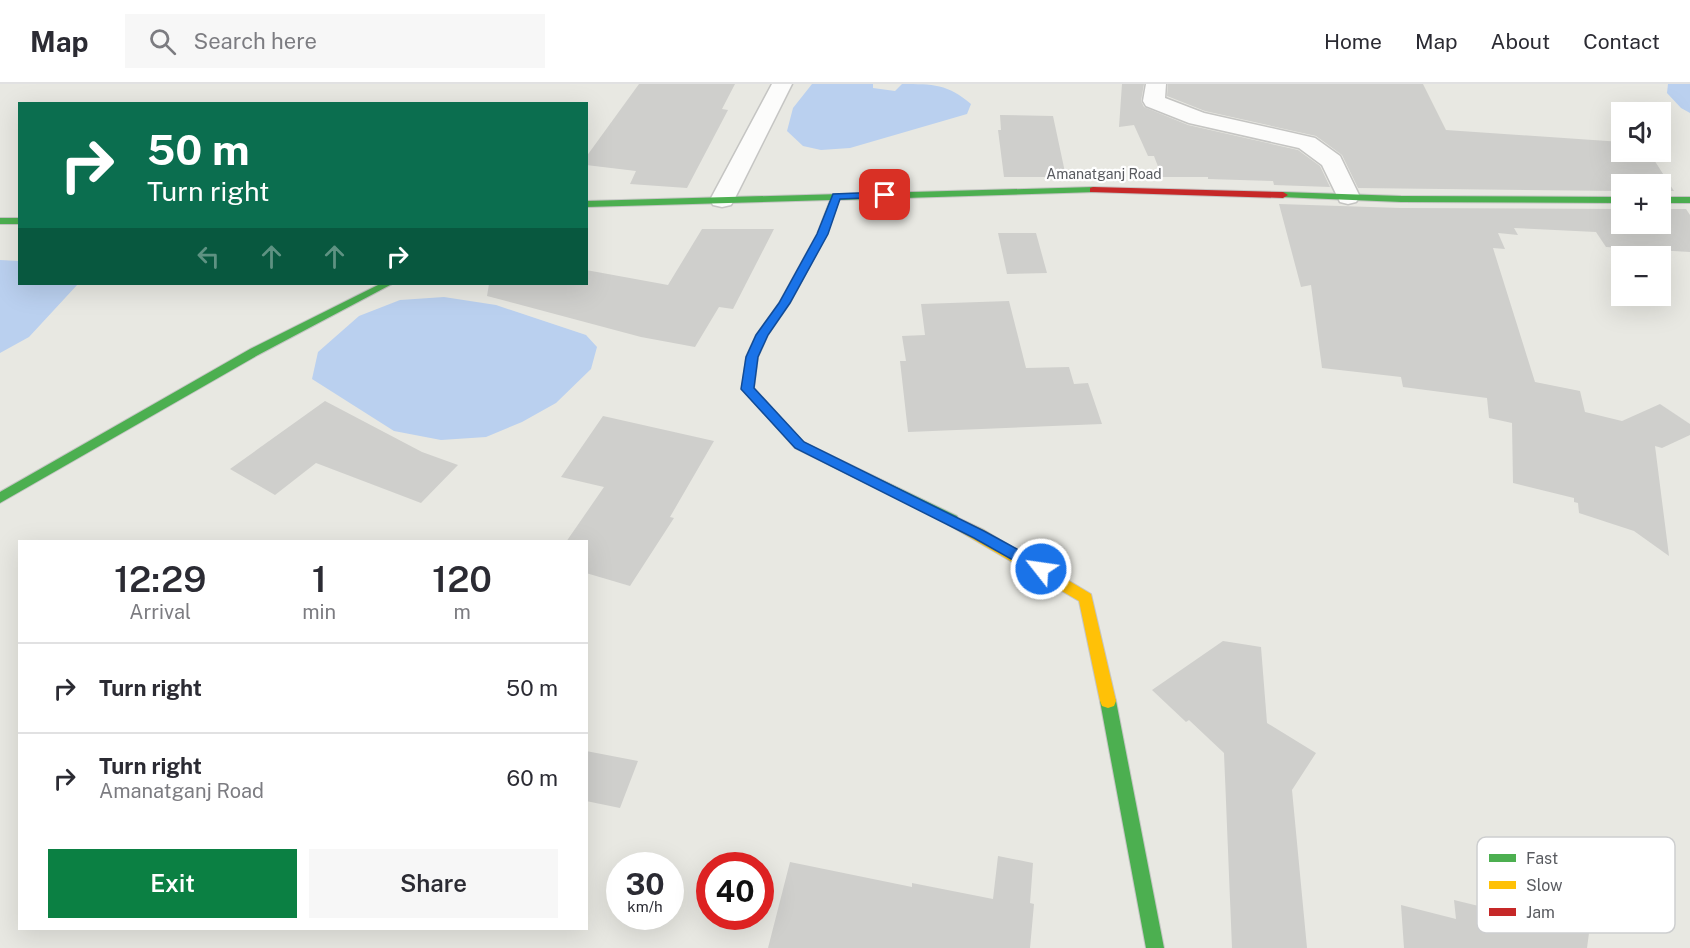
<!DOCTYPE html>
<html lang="en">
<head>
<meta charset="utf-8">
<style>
  :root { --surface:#fff; --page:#f7f7f7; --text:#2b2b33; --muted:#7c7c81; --line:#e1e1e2; --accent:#0b8043 }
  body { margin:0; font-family:"Public Sans",sans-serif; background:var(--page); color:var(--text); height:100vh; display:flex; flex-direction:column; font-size:22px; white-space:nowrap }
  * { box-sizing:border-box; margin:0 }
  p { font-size:20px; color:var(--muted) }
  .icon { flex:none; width:33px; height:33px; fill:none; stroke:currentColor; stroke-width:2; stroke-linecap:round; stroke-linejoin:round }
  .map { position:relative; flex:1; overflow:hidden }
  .sheet { position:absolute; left:18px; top:456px; width:570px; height:390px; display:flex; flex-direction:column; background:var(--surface); border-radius:0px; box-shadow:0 6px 24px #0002 }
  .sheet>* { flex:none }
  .hud { position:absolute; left:18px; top:18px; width:570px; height:183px; border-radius:0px; box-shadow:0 6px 24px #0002; background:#0b6e4f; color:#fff; overflow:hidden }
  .fabs { position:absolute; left:1611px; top:18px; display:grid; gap:12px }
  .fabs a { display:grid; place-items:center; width:60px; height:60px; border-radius:0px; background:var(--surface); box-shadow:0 6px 24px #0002; font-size:30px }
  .speed { position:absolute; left:606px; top:768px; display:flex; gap:12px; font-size:30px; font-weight:700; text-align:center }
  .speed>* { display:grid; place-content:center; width:78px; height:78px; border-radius:50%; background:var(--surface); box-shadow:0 6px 24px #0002; line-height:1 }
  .speed small { font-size:15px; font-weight:400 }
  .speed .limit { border:9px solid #d22; background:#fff; color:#111 }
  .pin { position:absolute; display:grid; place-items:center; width:51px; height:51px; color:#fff; margin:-26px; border-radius:12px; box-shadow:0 3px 9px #0006 }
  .me { position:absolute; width:66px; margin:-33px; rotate:300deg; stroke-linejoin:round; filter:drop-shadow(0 0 4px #0008) }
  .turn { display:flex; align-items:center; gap:21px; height:126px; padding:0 30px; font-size:27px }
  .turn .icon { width:78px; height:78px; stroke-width:2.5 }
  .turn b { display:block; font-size:42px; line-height:51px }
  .lanes { display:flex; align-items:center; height:57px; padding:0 30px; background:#0003; justify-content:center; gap:30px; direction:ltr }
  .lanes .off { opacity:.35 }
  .eta { display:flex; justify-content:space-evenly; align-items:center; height:102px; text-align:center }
  .eta b { font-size:36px; font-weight:600; line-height:42px }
  .action { display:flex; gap:12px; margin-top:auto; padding:12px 30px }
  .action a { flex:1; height:69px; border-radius:0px; background:var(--accent); color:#fff; font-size:24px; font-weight:600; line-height:69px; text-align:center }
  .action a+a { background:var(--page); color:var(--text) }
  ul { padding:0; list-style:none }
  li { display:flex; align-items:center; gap:18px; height:90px; padding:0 30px; border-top:2px solid var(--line) }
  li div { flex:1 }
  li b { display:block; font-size:22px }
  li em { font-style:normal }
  header { display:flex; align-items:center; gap:36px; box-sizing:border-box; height:84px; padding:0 30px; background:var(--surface); border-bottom:2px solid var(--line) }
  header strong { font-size:28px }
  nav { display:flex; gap:33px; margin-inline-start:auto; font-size:21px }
  .search { width:420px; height:54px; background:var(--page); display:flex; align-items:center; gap:15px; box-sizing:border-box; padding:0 21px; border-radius:0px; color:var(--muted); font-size:22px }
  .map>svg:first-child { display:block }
  .water { fill:#bad0ef }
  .building { fill:#cfcfcc }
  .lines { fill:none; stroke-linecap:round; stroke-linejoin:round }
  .street-casing { stroke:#c5c5c3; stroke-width:3 }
  .fast-casing { stroke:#c5c5c4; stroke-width:2 }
  .slow-casing { stroke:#c5c5c4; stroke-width:2 }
  .jam-casing { stroke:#c5c5c4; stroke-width:2 }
  .street { fill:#fcfcfb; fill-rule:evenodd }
  .fast { fill:#4caf50; fill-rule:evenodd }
  .slow { fill:#ffc107; fill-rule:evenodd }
  .jam { fill:#c62828; fill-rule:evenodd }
  .route { fill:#1a73e8; stroke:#114b97; stroke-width:1.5 }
  .labels { text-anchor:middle; stroke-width:4.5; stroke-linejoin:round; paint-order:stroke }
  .far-street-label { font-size:14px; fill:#595b60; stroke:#fff }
  .key { fill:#fff; stroke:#cdcecf; stroke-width:1.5 }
  .key-label { font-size:16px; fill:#595b60 }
</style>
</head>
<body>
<header>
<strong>Map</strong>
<div class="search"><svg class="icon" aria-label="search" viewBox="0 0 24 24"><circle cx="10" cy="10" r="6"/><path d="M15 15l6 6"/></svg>Search here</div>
<nav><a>Home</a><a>Map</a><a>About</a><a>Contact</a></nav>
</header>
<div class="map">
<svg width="1690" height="864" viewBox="0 0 1690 864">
  <rect width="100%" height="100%" fill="#e8e8e2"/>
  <!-- water -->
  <path class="water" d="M812,0H873V4L895,7L902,0C933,0 948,0 971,20L967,30L850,64L821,66L803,62L787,47L793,24Z
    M1668,0H1690V29L1681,24L1667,9Z
    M0,176L19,177L20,200H78L29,253L0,269Z
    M444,213L496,221L586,251L597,263L591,285L556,319L522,338L486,353L441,356L394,347L312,295L318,268L359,232L400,216Z"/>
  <!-- building -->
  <path class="building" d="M639,0H735L722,25L728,26L687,104L630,100L636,87L586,81V73Z
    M1122,0H1144L1141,17L1144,23L1188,41L1298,66L1320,82L1330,103L1274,101L1273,97L1208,95V93H1162L1154,72H1148L1134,41L1119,43Z
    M1168,0H1423L1446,46L1622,58V68H1649L1674,107H1660V100H1622V107L1358,104L1342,71L1316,52L1205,27L1167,12Z
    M1000,31L1053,32L1066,93H1004L998,46H1001Z
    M1279,120L1401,124L1622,125V140H1660V125H1686L1690,131V168L1606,163L1596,148L1514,144L1518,151L1498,149L1505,165L1493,164L1535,298L1580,307L1585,328L1622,337L1660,320L1690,340V351L1662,364L1655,362L1669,472L1634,447L1579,429L1578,419L1574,418V414L1513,399L1512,339L1489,334L1487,314L1403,303L1401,293L1322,284L1311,201L1301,203Z
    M702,145H774L733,225L719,223L695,263L641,253L487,212L489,200H586V186L668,201Z
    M998,149H1036L1047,189L1007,190Z
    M1009,217L1026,284L1069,283L1074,300L1088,299L1102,340L908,348L900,277H906L902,252L925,251L921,220Z
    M325,317L422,368L458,381L421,419L316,379L275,411L230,385Z
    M603,332L714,357L670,433L674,434L630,502L586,489V458H566L604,403L561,393Z
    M1223,557L1261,563L1267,639L1316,669L1292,706L1307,864H1232L1224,669L1189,636L1186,638L1152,606Z
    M586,667L638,677L620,724L586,717Z
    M998,772L1033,779L1030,819L1034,820L1030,864H768L790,778L912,803V799L993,815Z
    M1454,816L1589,849L1587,864H1404L1401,821L1456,835Z"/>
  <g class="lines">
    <!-- street casing -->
    <g class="street-casing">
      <path id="street" d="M772,0H792L734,116L731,121L722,123L713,121L710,116Z
        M1146,0H1166L1165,14L1204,29L1315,54L1340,72L1360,113L1356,118L1348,120L1340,118L1322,81L1299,64L1189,39L1146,22L1143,17Z"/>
    </g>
    <!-- fast casing -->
    <g class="fast-casing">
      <path id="fast" d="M1093,103L1096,104V108L839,116L827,150L790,219L768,251L758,273L754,304L803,358L957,432L959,436L952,441L795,364L742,305L746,273L756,251L779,219L817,150L830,116L586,123V117Z
        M1283,108L1401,112L1622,113V119L1401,118L1280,113V109Z
        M1660,113H1690V119H1660Z
        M0,134H20V140H0Z
        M380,200H392L258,271L0,419V408L250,265Z
        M1108,610L1114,612L1116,617L1164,864H1146L1100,617L1102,612Z"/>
    </g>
    <!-- slow casing -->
    <g class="slow-casing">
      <path id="slow" d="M952,431L984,446L1091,510L1116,617L1114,622L1108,624L1102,622L1100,617L1079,517L947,440L945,436Z"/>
    </g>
    <!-- jam casing -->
    <g class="jam-casing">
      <path id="jam" d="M1093,103L1283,108L1288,111L1283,114L1090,108V104Z"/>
    </g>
    <!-- street -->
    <use href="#street" class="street"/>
    <!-- fast -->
    <use href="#fast" class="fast"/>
    <!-- slow -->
    <use href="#slow" class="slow"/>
    <!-- jam -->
    <use href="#jam" class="jam"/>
  </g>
  <!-- route -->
  <path class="route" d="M885,108L890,111L888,113L840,115L828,150L790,219L768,251L758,273L754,304L804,358L984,447L1046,481L1048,485L1046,489H1036L974,454L795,364L741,305L746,273L756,251L779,219L817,150L833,110Z"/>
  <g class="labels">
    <!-- far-street labels -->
    <g class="far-street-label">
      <text x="1104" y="95">Amanatganj Road</text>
    </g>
  </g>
  <!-- legend -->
  <rect x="1477" y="753" width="198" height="96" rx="9" class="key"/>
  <rect x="1489" y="770" width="27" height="8" fill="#4caf50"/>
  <rect x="1489" y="797" width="27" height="8" fill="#ffc107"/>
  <rect x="1489" y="824" width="27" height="8" fill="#c62828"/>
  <g class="key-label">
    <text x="1526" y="780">Fast</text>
    <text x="1526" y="807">Slow</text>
    <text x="1526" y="834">Jam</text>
  </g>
</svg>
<div class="fabs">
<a><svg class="icon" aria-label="sound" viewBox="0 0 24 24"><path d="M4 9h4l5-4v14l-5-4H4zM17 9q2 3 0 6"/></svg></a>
<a>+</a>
<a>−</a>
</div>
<div class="speed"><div>30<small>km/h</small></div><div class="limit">40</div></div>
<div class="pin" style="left:885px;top:111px;background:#d93025"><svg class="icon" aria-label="arrive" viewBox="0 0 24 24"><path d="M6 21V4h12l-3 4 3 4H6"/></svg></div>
<svg class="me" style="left:1041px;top:485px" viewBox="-20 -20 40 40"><circle r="17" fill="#1a73e8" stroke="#fff" stroke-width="3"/><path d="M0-11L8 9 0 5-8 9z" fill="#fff"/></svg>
<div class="hud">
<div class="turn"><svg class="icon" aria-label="right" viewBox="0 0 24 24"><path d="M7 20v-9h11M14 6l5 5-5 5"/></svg><div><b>50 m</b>Turn right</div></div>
<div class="lanes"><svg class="icon off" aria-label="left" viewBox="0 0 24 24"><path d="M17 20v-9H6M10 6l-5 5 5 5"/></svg><svg class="icon off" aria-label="ahead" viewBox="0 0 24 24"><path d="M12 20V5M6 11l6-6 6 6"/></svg><svg class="icon off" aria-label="ahead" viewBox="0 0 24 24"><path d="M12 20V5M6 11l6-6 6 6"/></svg><svg class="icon" aria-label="right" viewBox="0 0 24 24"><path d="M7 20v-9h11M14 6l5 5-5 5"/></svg></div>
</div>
<section class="sheet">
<div class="eta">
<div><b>12:29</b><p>Arrival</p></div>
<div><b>1</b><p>min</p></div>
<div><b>120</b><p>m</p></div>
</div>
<ul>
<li><svg class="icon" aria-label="right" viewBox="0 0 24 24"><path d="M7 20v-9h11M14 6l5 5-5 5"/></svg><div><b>Turn right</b></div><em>50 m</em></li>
<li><svg class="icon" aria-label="right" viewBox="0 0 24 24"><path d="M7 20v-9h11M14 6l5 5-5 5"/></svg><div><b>Turn right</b><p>Amanatganj Road</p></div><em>60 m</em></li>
</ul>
<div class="action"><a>Exit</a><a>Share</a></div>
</section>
</div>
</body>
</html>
